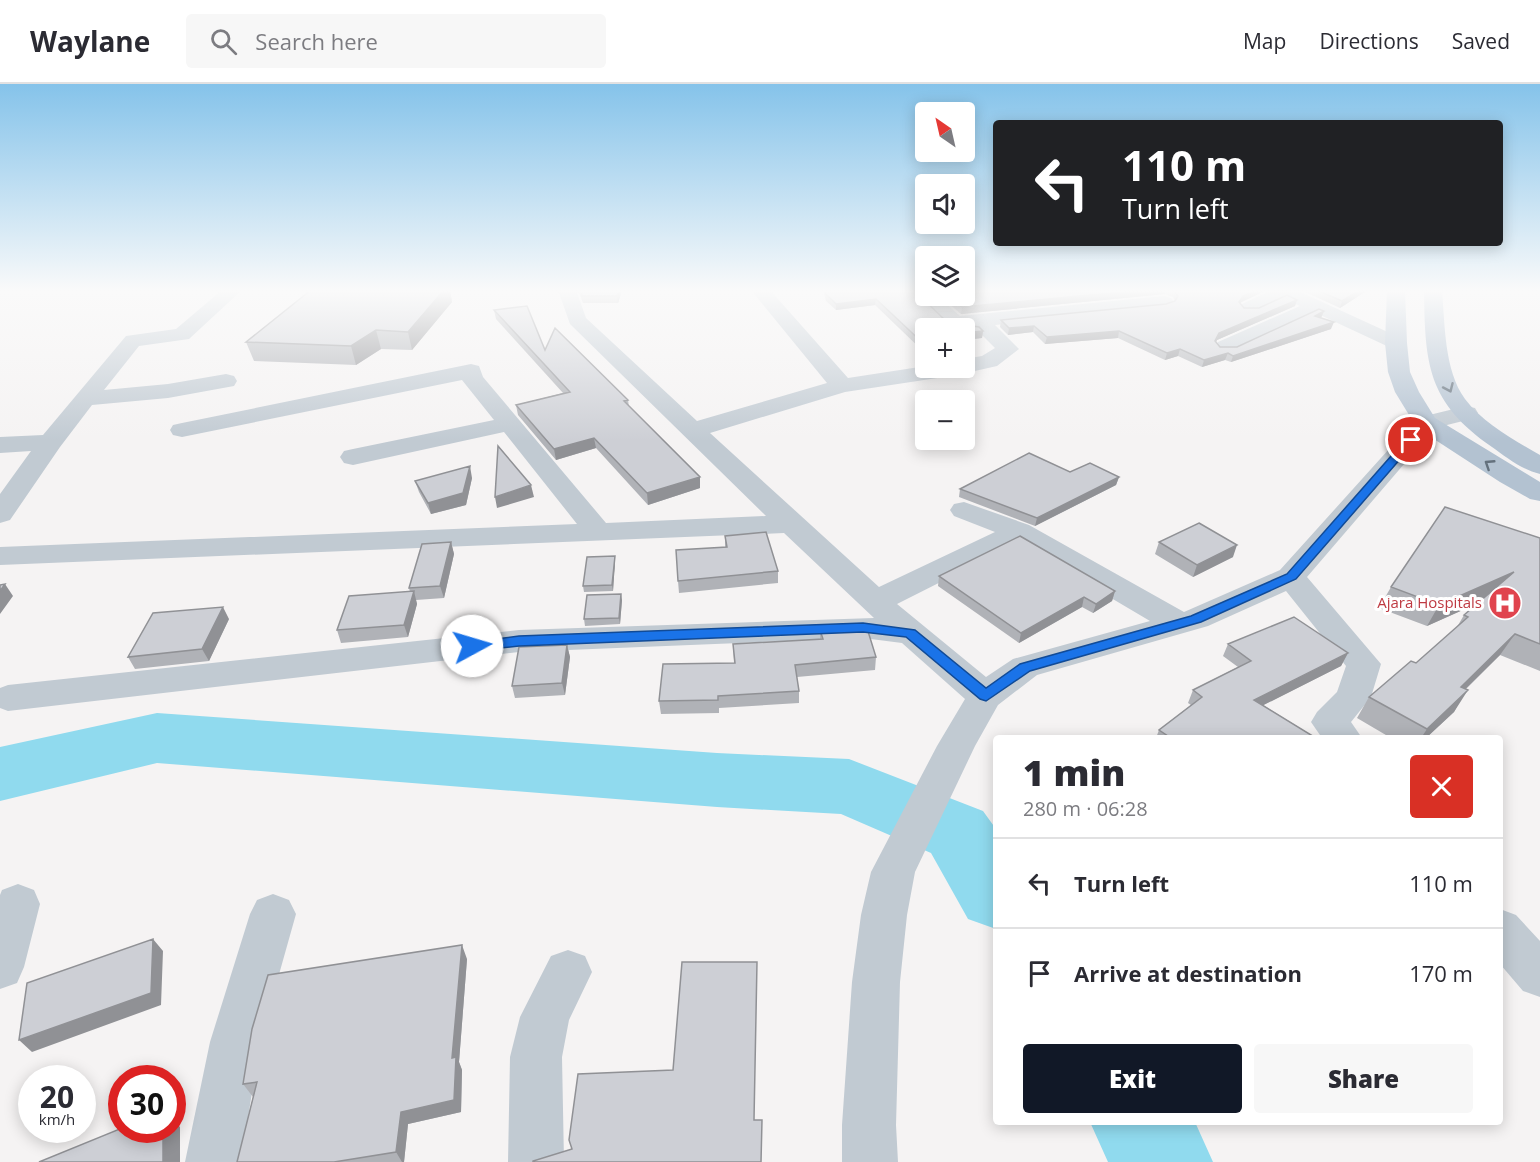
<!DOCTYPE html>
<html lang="en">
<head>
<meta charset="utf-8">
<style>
  :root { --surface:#fff; --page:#f7f7f7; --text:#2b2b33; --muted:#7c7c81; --line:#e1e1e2; --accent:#111827 }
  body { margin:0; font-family:"Open Sans",sans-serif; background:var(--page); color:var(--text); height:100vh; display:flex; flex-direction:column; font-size:22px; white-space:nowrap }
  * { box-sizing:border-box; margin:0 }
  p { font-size:20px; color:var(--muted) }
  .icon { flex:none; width:33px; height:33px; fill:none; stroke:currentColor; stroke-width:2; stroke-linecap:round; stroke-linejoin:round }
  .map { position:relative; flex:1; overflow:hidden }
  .sheet { position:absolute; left:993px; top:651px; width:510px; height:390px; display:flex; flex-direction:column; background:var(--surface); border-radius:6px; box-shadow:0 3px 15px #0003 }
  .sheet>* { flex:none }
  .hud { position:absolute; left:993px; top:36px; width:510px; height:126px; border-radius:6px; box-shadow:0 3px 15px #0003; background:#202124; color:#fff; overflow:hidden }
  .needle { width:39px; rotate:326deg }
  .controls { position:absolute; left:915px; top:18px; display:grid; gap:12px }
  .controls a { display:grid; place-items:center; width:60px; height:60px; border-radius:6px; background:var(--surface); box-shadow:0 3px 15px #0003; font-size:30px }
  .speed { position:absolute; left:18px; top:981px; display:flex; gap:12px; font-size:30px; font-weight:700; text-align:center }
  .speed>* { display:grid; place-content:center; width:78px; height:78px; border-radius:50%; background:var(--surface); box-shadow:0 3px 15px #0003; line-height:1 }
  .speed small { font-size:15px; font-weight:400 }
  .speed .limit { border:9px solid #d22; background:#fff; color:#111 }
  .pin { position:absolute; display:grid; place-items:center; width:51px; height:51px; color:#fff; margin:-26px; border:3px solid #fff; border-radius:50%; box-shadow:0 2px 6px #0007 }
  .me { position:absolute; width:66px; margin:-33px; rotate:84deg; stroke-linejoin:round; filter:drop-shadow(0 0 4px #0008) }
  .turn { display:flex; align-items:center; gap:21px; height:126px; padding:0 30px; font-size:27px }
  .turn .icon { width:78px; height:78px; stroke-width:2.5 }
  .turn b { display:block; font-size:42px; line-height:51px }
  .round { display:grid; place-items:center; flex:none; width:63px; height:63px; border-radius:6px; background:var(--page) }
  .overview { display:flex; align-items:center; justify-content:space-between; height:102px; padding:0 30px }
  h1 { font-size:36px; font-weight:800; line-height:45px }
  .primary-button { display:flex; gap:12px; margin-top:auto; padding:12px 30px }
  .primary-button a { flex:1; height:69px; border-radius:6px; background:var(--accent); color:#fff; font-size:24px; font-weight:800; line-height:69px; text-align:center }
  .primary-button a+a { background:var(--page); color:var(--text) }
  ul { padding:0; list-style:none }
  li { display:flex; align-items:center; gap:18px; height:90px; padding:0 30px; border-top:2px solid var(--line) }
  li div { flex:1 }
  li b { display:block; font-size:22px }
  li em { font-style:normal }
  header { display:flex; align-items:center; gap:36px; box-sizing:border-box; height:84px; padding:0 30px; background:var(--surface); border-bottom:2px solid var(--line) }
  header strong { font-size:28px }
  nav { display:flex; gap:33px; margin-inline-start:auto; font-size:21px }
  .search { width:420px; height:54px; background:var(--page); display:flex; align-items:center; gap:15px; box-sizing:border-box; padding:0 21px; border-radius:6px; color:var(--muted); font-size:22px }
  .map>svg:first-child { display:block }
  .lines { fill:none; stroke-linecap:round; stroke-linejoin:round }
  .river { fill:#90daee; fill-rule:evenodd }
  .street { fill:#c1cad2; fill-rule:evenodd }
  .primary { fill:#b3c2d1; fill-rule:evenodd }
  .wall { fill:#b0b2b7 }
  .shaded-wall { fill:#909195 }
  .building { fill:#cdcfd5; stroke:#909195; stroke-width:1.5 }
  .oneway { stroke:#64717d }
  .route { fill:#1a73e8; stroke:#114b97; stroke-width:1.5 }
  .labels { text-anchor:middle; stroke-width:6; stroke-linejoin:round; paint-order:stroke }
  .health-label { font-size:15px; fill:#be3a42; stroke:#fff; text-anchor:end }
</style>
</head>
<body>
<header>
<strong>Waylane</strong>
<div class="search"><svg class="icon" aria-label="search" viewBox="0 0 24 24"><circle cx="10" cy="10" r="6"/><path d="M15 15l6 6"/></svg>Search here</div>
<nav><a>Map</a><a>Directions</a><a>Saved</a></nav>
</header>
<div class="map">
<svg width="1540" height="1078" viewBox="0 0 1540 1078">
  <rect width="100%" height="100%" fill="#f5f3f3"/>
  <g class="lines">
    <!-- river -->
    <path class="river" d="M157,629L717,669L849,675L983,727L996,745V845L968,835L931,769L841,730L717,723L157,679L0,717V663Z
      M1090,1038H1195L1213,1078H1108Z"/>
    <!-- street -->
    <path class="street" d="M222,206H242L189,255L139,262L104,306L168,300L226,290L234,292L237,297L234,302L168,314L92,321L60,363L10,436L0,439V410L31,367L0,369V353L43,351L126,252L176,245Z
      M558,206H576L586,234L697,337L827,299L751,206H770L848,294L926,282L964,284V275L982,272L995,264L979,248L948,243L919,216L916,212L919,208L926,206V212H937L960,232L1164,212L1171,214L1174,218L1171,222L1164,224L995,241L1019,265L997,282L957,291L845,308L710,349L879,503L995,448L954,432L950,426L954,420L964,418L1029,441L1184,528L1280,486L1417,334L1466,322L1475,324L1478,329L1475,334L1435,344L1307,493L1381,580L1371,613L1351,638L1362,654H1322L1311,638L1317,628L1337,608L1346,582L1286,507L1208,542L1037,591L998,621L975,662L915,788L907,831L900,898L896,1041L898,1078H842V1041L852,898L861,831L871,788L937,662L965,615L902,559L863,554L519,568L8,627L0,624V604L8,601L519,546L874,534L784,449L0,481V463L577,440L504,348L353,381L344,379L340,373L344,367L353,365L494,336L462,296L182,353L173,351L170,346L173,341L182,339L471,280L479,282L483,293L606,439L766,432L570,240ZM1018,459L1150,537L1013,575L986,593L897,520Z
      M1272,206H1296L1403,255L1407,259L1403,263L1396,265L1389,263L1316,229L1234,268L1226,269L1218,268L1215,263L1218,258L1300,222L1285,215L1256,228H1242L1239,224L1242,220Z
      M18,800L34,806L40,820L24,883L17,899L0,905V811L2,806Z
      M273,810L289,816L296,830L260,958L241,1078H185L210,958L250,830L257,816Z
      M1500,825L1516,831L1540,857V913L1523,907L1500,880Z
      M568,866L585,872L592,888L569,936L562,973L564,1078H508L510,973L520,933L551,872Z"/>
    <!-- primary -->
    <path class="primary" d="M1387,206H1405L1407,259L1410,288L1419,308L1435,334L1540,398V417L1530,415L1500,398L1417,344L1395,308L1388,288L1385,259Z
      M1424,206H1442C1445,240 1444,286 1465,315C1483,339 1514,356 1540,371V390C1522,386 1506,373 1492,363C1427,318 1425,280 1424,206Z"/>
  </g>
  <!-- wall -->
  <path class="wall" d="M311,206H450L452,218L412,266L381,265L356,281L254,277L246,258Z
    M578,206H622L618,219H583Z
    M823,206H919L917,207L916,208L947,238L983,247L982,254L964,256V244H926V270L875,221L836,226L826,217Z
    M964,206H1267L1240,219L1244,224H1259L1297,216L1295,222L1217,256L1216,258L1220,263H1237L1324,227L1321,234L1331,245L1231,278L1225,276L1202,283L1178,272L1165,276L1118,254L1045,260L1033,248L1008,251L1000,243L1001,236L1166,220L1175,217L1173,213L1165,210L961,230L940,212H964Z
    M1301,206H1368L1340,224Z
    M494,226L545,266L628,316L629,323L700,393V404L648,421L596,364L556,376L518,331L516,321L563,309L496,235Z
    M1070,388L1119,393L1116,401L1035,442L959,413L960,405Z
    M472,394L466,421L431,430L419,408L415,397Z
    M725,452L778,487V499L679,509L678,497L725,463Z
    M1540,454V587L1500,571L1466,605L1454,628L1426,654H1391L1357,634L1369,613L1416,579L1457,543L1464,531L1478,519L1427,542L1379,524L1391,503Z
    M451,458L454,470L444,514L416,516L417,520L408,553L341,559L337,546L410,508L409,504Z
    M1159,458L1233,473L1193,493L1155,470Z
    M615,472V478L613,507L584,508L583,502Z
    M939,492L1115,507L1112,517L1093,529L1082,523L1019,559L938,502Z
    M622,516L620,540L585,542L584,535Z
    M229,535L209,577L135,585L128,573Z
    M820,546L876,573L875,586L797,593L799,607V619L719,624V629L661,630L659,617L734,579L733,560L820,555Z
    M1228,560L1348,569L1341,582L1263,621L1316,654H1156L1159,646L1191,621L1188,619L1193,606L1238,583L1223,572Z
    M567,561L570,573L565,611L515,614L512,602Z
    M467,875L459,978L462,986L461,1028L408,1040L404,1078H237L253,1013L243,1000Z"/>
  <!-- shaded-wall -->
  <path class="shaded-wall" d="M444,206H450L452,218L412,266L408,248Z
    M619,206H622L618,219L617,212Z
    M1142,206H1166L1165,210L961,230L962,223Z
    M1256,206H1267L1241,218L1237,224L1239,218L1243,212Z
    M1360,206H1368L1340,224L1342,217Z
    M876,215L875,221L836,226V220Z
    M1297,216L1295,222L1217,256L1213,264L1219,249Z
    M1324,227L1321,234L1315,232Z
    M1334,238L1331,245L1231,278L1233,272Z
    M1034,242L1033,248L1008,251L1009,244Z
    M376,246L381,265L356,281L351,262Z
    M983,247L982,254L964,256V249Z
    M1119,247L1118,254L1045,260L1047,253Z
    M968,259L967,266H964V260Z
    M1180,265L1178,272L1165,276L1167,269Z
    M1228,269L1225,276L1202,283L1204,276Z
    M594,354L596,364L556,376L554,365Z
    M470,382L472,394L466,421L431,430L428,419Z
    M700,393V404L648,421L647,409Z
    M1119,393L1116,401L1035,442L1037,434Z
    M531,401L534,413L497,424L495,413Z
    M451,458L454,470L444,514L440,502Z
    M1237,461L1233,473L1193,493L1197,481Z
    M615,472V478L613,507L612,501Z
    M1514,488L1501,509L1427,542L1439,521Z
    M5,500L13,512L0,530V507Z
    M414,507L417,520L408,553L404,541Z
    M1115,507L1112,517L1093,529L1096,520Z
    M621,510L622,516L620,540L619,534Z
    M1084,513L1082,523L1019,559L1021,549Z
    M223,523L229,535L209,577L202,565Z
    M1515,550L1500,571L1446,624L1461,603Z
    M567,561L570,573L565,611L562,599Z
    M1348,569L1341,582L1248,629L1254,616Z
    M1468,606L1454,628L1426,654H1421L1427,645Z
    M153,855L163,867L161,921L32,968L19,956Z
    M462,861L467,875L459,978L462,986L461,1028L408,1040L404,1078H402L396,1068L401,1028L452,974Z
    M172,1035L180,1043V1078H163V1046H172Z"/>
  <!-- building -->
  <path class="building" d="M311,206H444L408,248L376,246L351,262L246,258Z
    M580,206H619L617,212H582Z
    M825,206H915V207L947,238L979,243L983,247L964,249V244H926V262L876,215L836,220L826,210Z
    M964,206H1142L962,223L948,212H964Z
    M1173,206H1256L1243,212L1239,218L1244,224H1259L1287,211L1297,216L1219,249L1215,257L1220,263H1237L1319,225L1324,227L1315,232L1334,238L1233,272L1228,269L1204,276L1180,265L1167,269L1119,247L1047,253L1034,242L1009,244L1001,236L1166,220L1175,217L1178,212Z
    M1317,206H1360L1342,217Z
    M527,222L545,266L555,244L628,316L624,317L700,393L647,409L594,354L554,365L516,321L570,308L494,226Z
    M498,362L531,401L495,413Z
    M1029,369L1070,388L1090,379L1119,393L1037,434L960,405Z
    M470,382L463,409L428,419L415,397Z
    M1445,423L1540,454V560L1515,550L1461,603L1468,606L1427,645L1369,613L1411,577L1416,579L1468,533L1464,531L1514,488L1439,521L1391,503Z
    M1199,439L1237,461L1197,481L1159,458Z
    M766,448L778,487L678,497L676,466L727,463L725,452Z
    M1020,452L1115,507L1096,520L1084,513L1021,549L939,492Z
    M451,458L440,502L409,504L422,460Z
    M615,472L612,501L583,502L587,473Z
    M5,500L0,507V501Z
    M414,507L404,541L337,546L349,512Z
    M621,510L619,534L584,535L587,511Z
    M223,523L202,565L128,573L153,529Z
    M1294,533L1348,569L1254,616L1316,654H1171L1159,646L1202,613L1193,606L1251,577L1228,560Z
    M867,544L876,573L795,581L799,607L718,612V616L659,617L663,580L735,579L733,560L823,555L820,546Z
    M567,561L562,599L512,602L519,563Z
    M153,855L151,909L19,956L27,899Z
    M462,861L452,974L456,973L454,1016L401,1028L396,1068L334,1078H237L257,998L243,1000L252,945L268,891Z
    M682,878H757L754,1036H762L761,1078H533V1077L572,1065L569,1056L578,990L673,986Z
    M122,1044V1046H163V1078H39Z"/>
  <!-- one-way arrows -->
  <defs><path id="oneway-chevron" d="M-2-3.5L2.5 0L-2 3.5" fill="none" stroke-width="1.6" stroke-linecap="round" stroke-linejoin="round" transform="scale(1.5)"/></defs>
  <g class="oneway">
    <use href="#oneway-chevron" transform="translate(1449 304) rotate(66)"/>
    <use href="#oneway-chevron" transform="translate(1489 380) rotate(-147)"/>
  </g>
  <!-- sky -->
  <linearGradient id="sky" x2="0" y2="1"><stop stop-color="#85c3ea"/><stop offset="0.58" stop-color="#fafafa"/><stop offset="1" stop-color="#fafafa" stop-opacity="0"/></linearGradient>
  <rect width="1540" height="357" fill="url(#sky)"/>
  <!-- route -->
  <path class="route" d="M1411,353L1415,354V358L1296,495L1201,538L1030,587L986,617L980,615L906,553L863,548L519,562L472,567L465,562L472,558L519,552L863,539L915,546L986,604L1020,580L1191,532L1287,490L1407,354Z"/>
  <!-- icons -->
  <defs>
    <g id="hospital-disc" transform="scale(1.725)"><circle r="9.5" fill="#e0444e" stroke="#fff"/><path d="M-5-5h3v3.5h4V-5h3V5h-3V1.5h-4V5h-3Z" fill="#fff"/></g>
  </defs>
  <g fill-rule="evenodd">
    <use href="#hospital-disc" x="1505" y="519"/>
  </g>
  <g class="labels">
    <!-- health labels -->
    <g class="health-label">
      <text x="1482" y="524">Ajara Hospitals</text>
    </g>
  </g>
</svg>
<div class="controls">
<a><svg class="needle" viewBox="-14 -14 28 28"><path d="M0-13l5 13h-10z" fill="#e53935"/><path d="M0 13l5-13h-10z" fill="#7c7c81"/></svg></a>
<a><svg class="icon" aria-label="sound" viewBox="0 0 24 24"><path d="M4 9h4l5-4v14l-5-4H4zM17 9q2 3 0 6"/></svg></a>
<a><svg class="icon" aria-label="layers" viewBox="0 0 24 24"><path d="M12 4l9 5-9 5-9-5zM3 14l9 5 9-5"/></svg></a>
<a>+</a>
<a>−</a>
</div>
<div class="speed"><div>20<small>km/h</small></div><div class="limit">30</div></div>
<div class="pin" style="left:1411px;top:356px;background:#d93025"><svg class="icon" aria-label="arrive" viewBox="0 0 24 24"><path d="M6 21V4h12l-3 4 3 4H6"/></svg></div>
<svg class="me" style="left:472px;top:562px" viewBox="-20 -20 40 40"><circle r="19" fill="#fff"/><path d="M0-13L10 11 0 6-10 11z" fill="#1a73e8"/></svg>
<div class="hud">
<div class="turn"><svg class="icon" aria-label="left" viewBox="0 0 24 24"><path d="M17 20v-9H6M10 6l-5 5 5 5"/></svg><div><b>110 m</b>Turn left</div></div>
</div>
<section class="sheet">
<div class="overview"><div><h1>1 min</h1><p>280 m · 06:28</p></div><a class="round" style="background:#d93025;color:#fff"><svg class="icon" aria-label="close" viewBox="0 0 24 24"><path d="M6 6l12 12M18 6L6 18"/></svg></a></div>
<ul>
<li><svg class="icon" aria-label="left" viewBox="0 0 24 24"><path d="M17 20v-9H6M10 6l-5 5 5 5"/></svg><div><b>Turn left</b></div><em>110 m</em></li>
<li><svg class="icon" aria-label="arrive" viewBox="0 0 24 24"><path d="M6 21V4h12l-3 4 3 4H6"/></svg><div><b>Arrive at destination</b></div><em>170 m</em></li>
</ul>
<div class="primary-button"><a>Exit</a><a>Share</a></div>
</section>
</div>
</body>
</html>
